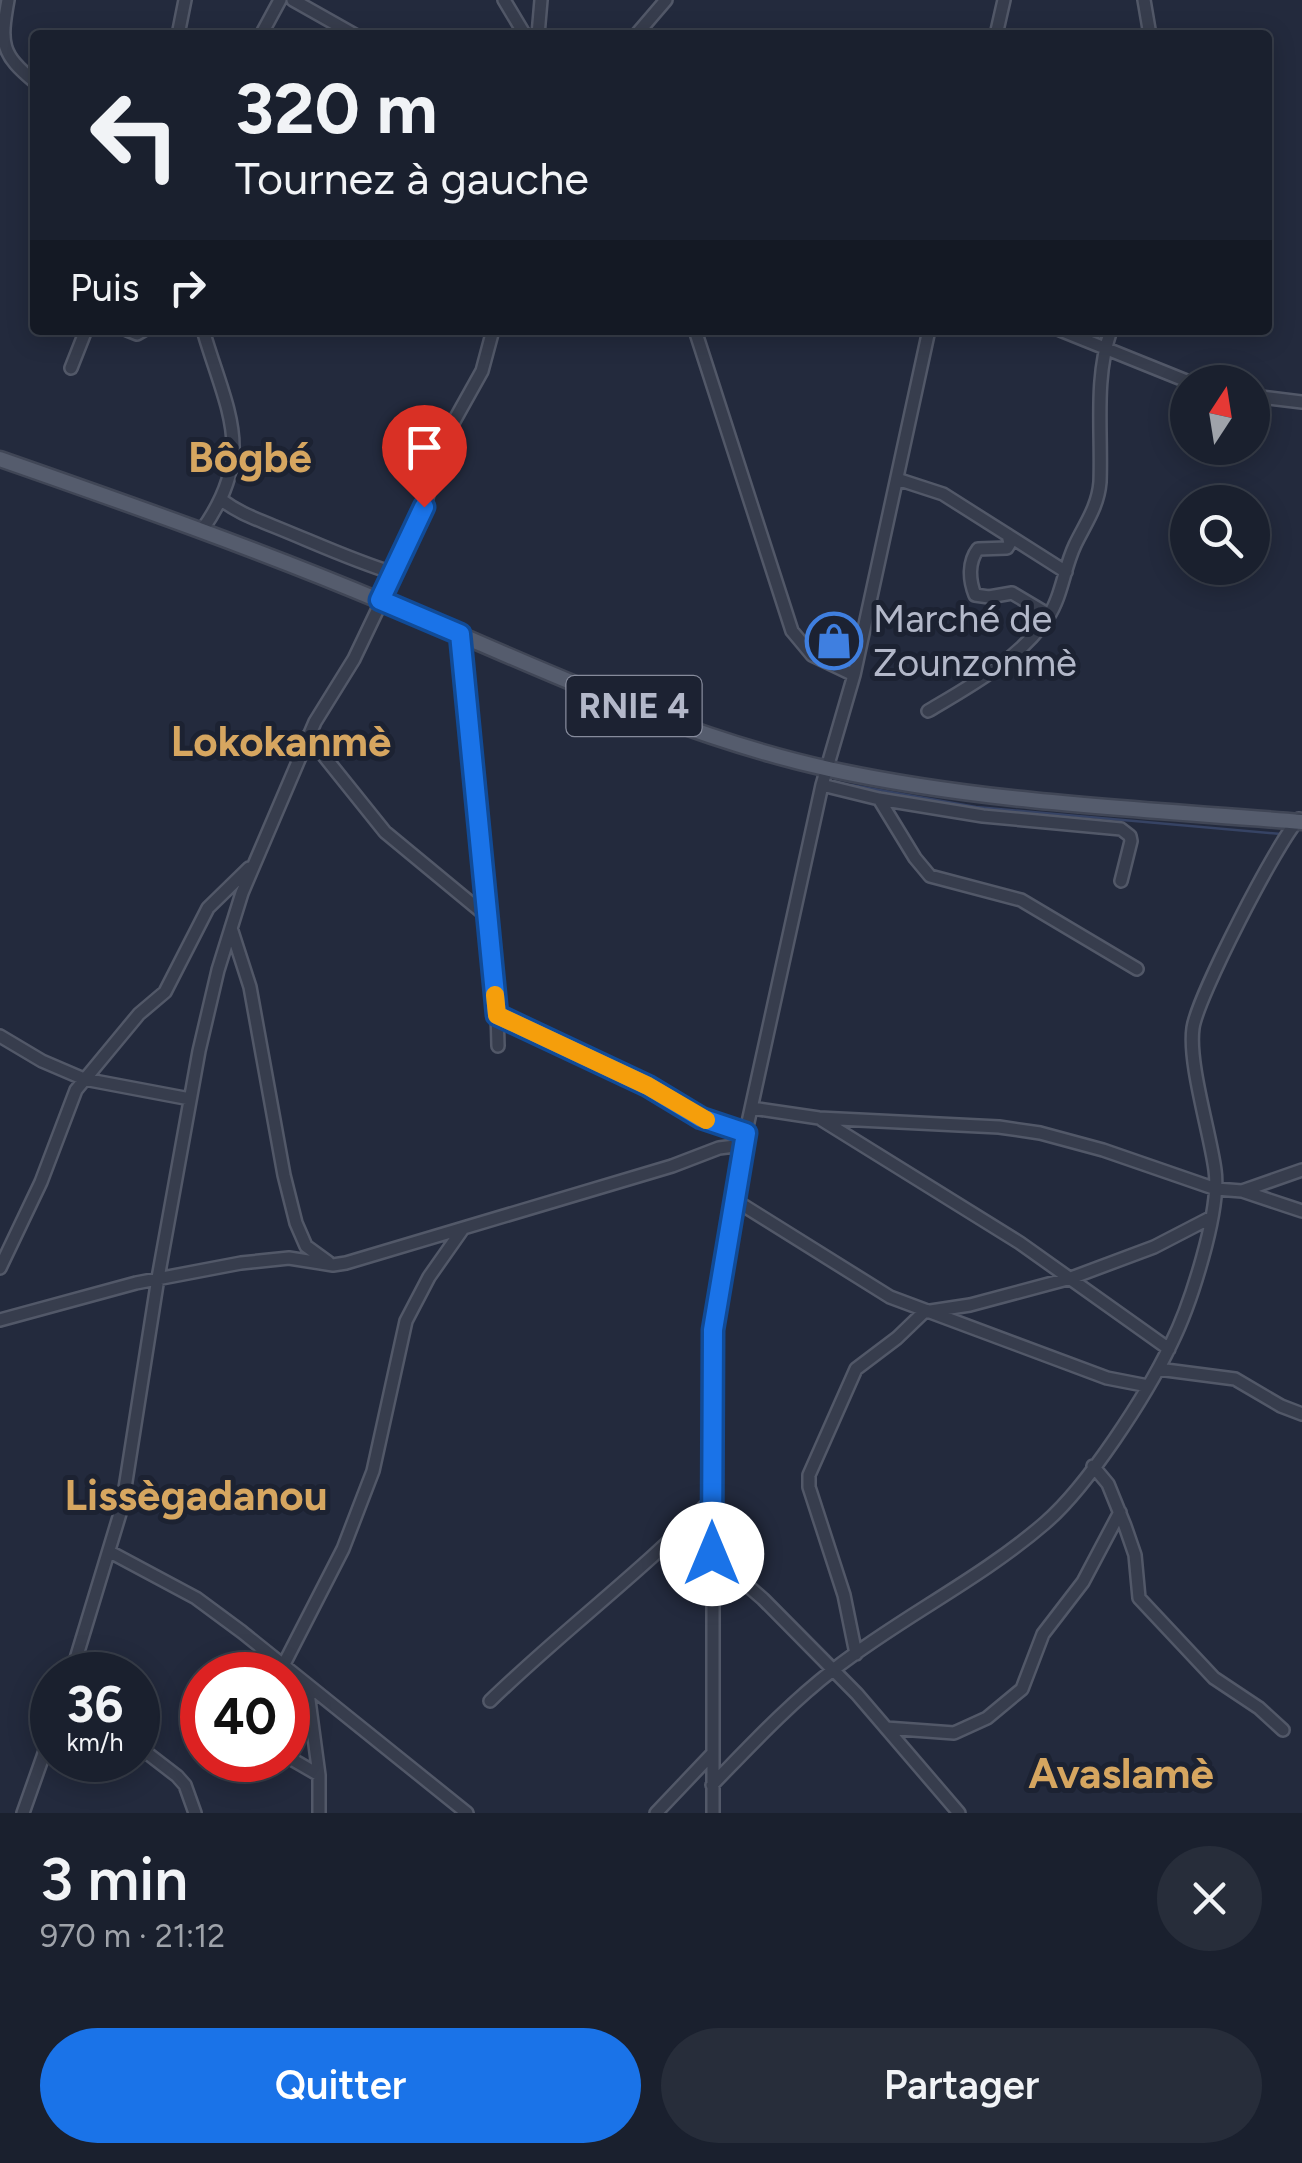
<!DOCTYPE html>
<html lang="fr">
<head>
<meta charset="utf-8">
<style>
  :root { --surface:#1a202e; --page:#272d3a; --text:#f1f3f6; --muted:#9fa3aa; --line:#383e4a; --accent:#1a73e8 }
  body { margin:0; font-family:Figtree,sans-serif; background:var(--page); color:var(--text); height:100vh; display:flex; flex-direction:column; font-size:38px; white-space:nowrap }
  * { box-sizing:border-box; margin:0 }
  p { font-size:32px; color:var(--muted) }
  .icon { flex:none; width:55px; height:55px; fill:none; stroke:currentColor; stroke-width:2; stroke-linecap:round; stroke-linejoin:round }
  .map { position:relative; height:1813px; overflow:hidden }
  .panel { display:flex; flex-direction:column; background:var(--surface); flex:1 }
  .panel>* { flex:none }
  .guide { position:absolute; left:30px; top:30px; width:1242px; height:305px; border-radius:10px; box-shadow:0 5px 25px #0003,0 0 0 2px var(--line); background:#1a202e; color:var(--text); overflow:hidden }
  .needle { width:65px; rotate:12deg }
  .controls { position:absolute; left:1170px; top:365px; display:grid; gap:20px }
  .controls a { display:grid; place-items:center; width:100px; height:100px; border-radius:50%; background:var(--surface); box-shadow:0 5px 25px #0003,0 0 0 2px var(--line); font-size:50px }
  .speed { position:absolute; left:30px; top:1652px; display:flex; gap:20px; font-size:50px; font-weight:700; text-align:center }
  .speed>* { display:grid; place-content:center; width:130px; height:130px; border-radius:50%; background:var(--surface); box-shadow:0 5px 25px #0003,0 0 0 2px var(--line); line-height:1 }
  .speed small { font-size:25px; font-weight:400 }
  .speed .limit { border:15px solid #d22; background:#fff; color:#111 }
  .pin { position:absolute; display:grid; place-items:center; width:85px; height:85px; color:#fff; margin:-102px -42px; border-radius:50% 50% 50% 0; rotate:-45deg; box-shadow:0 0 10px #0007 }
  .pin .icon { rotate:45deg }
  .me { position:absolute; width:110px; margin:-55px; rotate:0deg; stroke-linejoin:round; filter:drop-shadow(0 0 8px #0008) }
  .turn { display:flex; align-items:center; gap:35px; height:210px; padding:0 40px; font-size:45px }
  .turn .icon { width:130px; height:130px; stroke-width:2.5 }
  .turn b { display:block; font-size:70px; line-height:85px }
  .then { display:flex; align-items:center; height:95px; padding:0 40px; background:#0003; gap:20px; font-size:38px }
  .round { display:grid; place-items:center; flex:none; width:105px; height:105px; border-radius:52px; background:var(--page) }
  .head { display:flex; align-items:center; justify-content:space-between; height:170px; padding:0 40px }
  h1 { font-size:60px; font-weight:600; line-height:75px }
  .button { display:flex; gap:20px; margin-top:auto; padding:20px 40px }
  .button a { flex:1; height:115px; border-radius:60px; background:var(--accent); color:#fff; font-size:40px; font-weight:600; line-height:115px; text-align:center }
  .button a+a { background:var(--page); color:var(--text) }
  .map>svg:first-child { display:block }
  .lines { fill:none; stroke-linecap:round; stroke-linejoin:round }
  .stream { stroke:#364364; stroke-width:2.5 }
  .minor-casing { stroke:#525868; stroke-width:16 }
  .major-casing { stroke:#404656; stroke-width:19 }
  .minor { stroke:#373d4d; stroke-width:11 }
  .major { stroke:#555c6d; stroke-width:14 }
  .route-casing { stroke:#114b97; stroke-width:25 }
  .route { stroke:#1a73e8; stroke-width:18 }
  .slow { stroke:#f59e0b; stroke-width:18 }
  .labels { text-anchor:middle; stroke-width:10; stroke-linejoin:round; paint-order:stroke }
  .shield { fill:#1c2232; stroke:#868b9c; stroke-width:2.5 }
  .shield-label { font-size:35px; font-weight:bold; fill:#b3b8c9 }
  .poi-label { font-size:38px; fill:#b3b8c9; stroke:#1c2232; text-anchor:start }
  .quarter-label { font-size:42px; font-weight:bold; fill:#d6a660; stroke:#1c2232 }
</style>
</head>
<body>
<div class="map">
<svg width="1302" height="1813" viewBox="0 0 1302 1813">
  <rect width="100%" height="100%" fill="#232a3d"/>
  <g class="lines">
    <!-- stream -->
    <path class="stream" d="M851,785L976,807L1281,834"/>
    <!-- minor casing -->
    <g class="minor-casing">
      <path id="minor" d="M8,0C0,44 1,54 35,82
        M293,0L355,35
        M504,0L525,35
        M1144,0L1150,35
        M178,35L185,0
        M261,35L280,0
        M538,35L541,0
        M636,35L666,0
        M996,35L1004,0
        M127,330L137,334L144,330
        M695,330L792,631L812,655L854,675
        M1060,330L1189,382
        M71,368L86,330
        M1252,396L1302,402
        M897,479L943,494L1066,572
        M223,501C239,513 254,518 273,526C313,542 351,560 393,573
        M202,530C257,453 227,412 203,330
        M1008,535L1010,543L1007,548L978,549C968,562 969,580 975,595L989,597L1012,593L1049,615
        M460,634C471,771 495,908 498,1046
        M928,711C970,686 1020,659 1048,617C1062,596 1064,568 1075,545C1085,524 1098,507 1100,482C1102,431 1094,379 1111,330
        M308,736L385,832L489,918
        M822,785L879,799L983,816L1121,829L1130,836L1131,841L1121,881
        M879,799L915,858L930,876L1021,900L1137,969
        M231,928L250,987L284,1175L296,1223L306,1246L328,1262
        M497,1015L629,1076L701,1117L746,1133
        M0,1036L42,1061L84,1079L190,1099
        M752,1108L819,1118L999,1127L1040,1133L1103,1150L1216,1189L1242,1191L1302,1211
        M822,1120L1020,1243L1169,1349
        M1242,1191L1302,1170
        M733,1199L890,1297L1107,1378L1148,1386
        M0,1268L41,1182L76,1090L139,1014L165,992L208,908L249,868
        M0,1320L136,1283L241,1263L289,1258L333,1265L346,1263L672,1166L719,1148L743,1145
        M1158,1369L1235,1379L1281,1406L1302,1414
        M1093,1466L1108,1484L1125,1526L1135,1555L1139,1598L1214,1678L1259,1708L1283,1730
        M110,1552L196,1598L242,1632L467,1813
        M712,1555L763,1599L857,1694L959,1813
        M856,1654L844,1595L809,1487V1475L856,1369L897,1338L924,1312L970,1305L1071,1278L1154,1247L1212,1217
        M283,1666L343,1549L373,1471L406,1321L429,1277L462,1230
        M71,1675L122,1507L158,1278L199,1051L218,970L242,893L315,722L354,659L416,529L453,423L482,371L493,330
        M307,1685L319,1775V1813
        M490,1701C562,1631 643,1571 712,1499
        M886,1728L954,1733L987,1718L1022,1689L1043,1634L1083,1582L1120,1512
        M138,1746L177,1776L185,1785L195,1813
        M288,1757L319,1775
        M712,1785C751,1745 789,1704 833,1670C901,1617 979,1580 1045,1523C1088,1486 1146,1396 1171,1344C1190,1306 1221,1211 1215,1170C1210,1132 1188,1063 1193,1028C1197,998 1278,840 1299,819
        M23,1813L52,1731
        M656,1813L712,1754
        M713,1813V1330L743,1145L822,785L854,675L929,330"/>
    </g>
    <!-- major casing -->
    <g class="major-casing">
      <path id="major" d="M0,459C129,504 257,549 383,602C528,662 674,735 829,769C984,803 1144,809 1302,822"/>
    </g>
    <!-- minor -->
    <use href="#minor" class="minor"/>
    <!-- major -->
    <use href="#major" class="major"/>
  </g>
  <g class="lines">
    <!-- route casing -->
    <g class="route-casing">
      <path id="route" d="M424,507L380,600L460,634L497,1015L648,1086L701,1118L746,1133L713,1330L712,1554"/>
    </g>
    <!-- route -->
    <use href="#route" class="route"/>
    <!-- slow -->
    <path class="slow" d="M495,995L497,1015L648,1086L706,1120"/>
  </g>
  <!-- icons -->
  <defs>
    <g id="shop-ring" transform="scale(2.875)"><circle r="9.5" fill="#1c2232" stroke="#3f7fe0" stroke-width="1.5"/><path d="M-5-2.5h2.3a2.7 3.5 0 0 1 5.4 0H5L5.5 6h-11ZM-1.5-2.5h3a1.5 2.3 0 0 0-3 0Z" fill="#3f7fe0"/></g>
  </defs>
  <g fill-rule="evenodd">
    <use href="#shop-ring" x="834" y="641"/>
  </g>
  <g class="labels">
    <!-- shield labels -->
    <rect class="shield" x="566.5" y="676" width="135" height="60" rx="8"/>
    <g class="shield-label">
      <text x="634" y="718">RNIE 4</text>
    </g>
    <!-- poi labels -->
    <g class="poi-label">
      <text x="873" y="632">Marché de<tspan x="873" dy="44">Zounzonmè</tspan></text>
    </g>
    <!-- quarter labels -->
    <g class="quarter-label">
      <text x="250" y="472">Bôgbé</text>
      <text x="281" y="756">Lokokanmè</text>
      <text x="196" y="1510">Lissègadanou</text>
      <text x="1121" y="1788">Avaslamè</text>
    </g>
  </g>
</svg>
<div class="controls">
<a><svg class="needle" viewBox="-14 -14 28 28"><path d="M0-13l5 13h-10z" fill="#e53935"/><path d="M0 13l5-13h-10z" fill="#9fa3aa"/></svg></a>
<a><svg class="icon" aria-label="search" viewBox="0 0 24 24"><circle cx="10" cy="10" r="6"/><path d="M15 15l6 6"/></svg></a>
</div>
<div class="speed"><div>36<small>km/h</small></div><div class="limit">40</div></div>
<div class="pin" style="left:424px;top:507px;background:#d93025"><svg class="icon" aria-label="arrive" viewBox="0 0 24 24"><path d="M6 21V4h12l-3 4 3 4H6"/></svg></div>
<svg class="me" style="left:712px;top:1554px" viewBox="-20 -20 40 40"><circle r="19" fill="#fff"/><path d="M0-13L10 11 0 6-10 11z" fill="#1a73e8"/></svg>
<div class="guide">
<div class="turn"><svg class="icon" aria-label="left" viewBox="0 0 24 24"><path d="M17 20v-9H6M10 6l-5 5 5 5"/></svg><div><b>320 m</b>Tournez à gauche</div></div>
<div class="then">Puis<svg class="icon" aria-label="right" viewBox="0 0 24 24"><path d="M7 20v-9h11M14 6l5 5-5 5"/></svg></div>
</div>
</div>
<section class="panel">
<div class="head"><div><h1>3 min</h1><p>970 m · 21:12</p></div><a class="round"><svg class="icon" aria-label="close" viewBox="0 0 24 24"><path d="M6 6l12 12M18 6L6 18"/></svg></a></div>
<div class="button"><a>Quitter</a><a>Partager</a></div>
</section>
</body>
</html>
